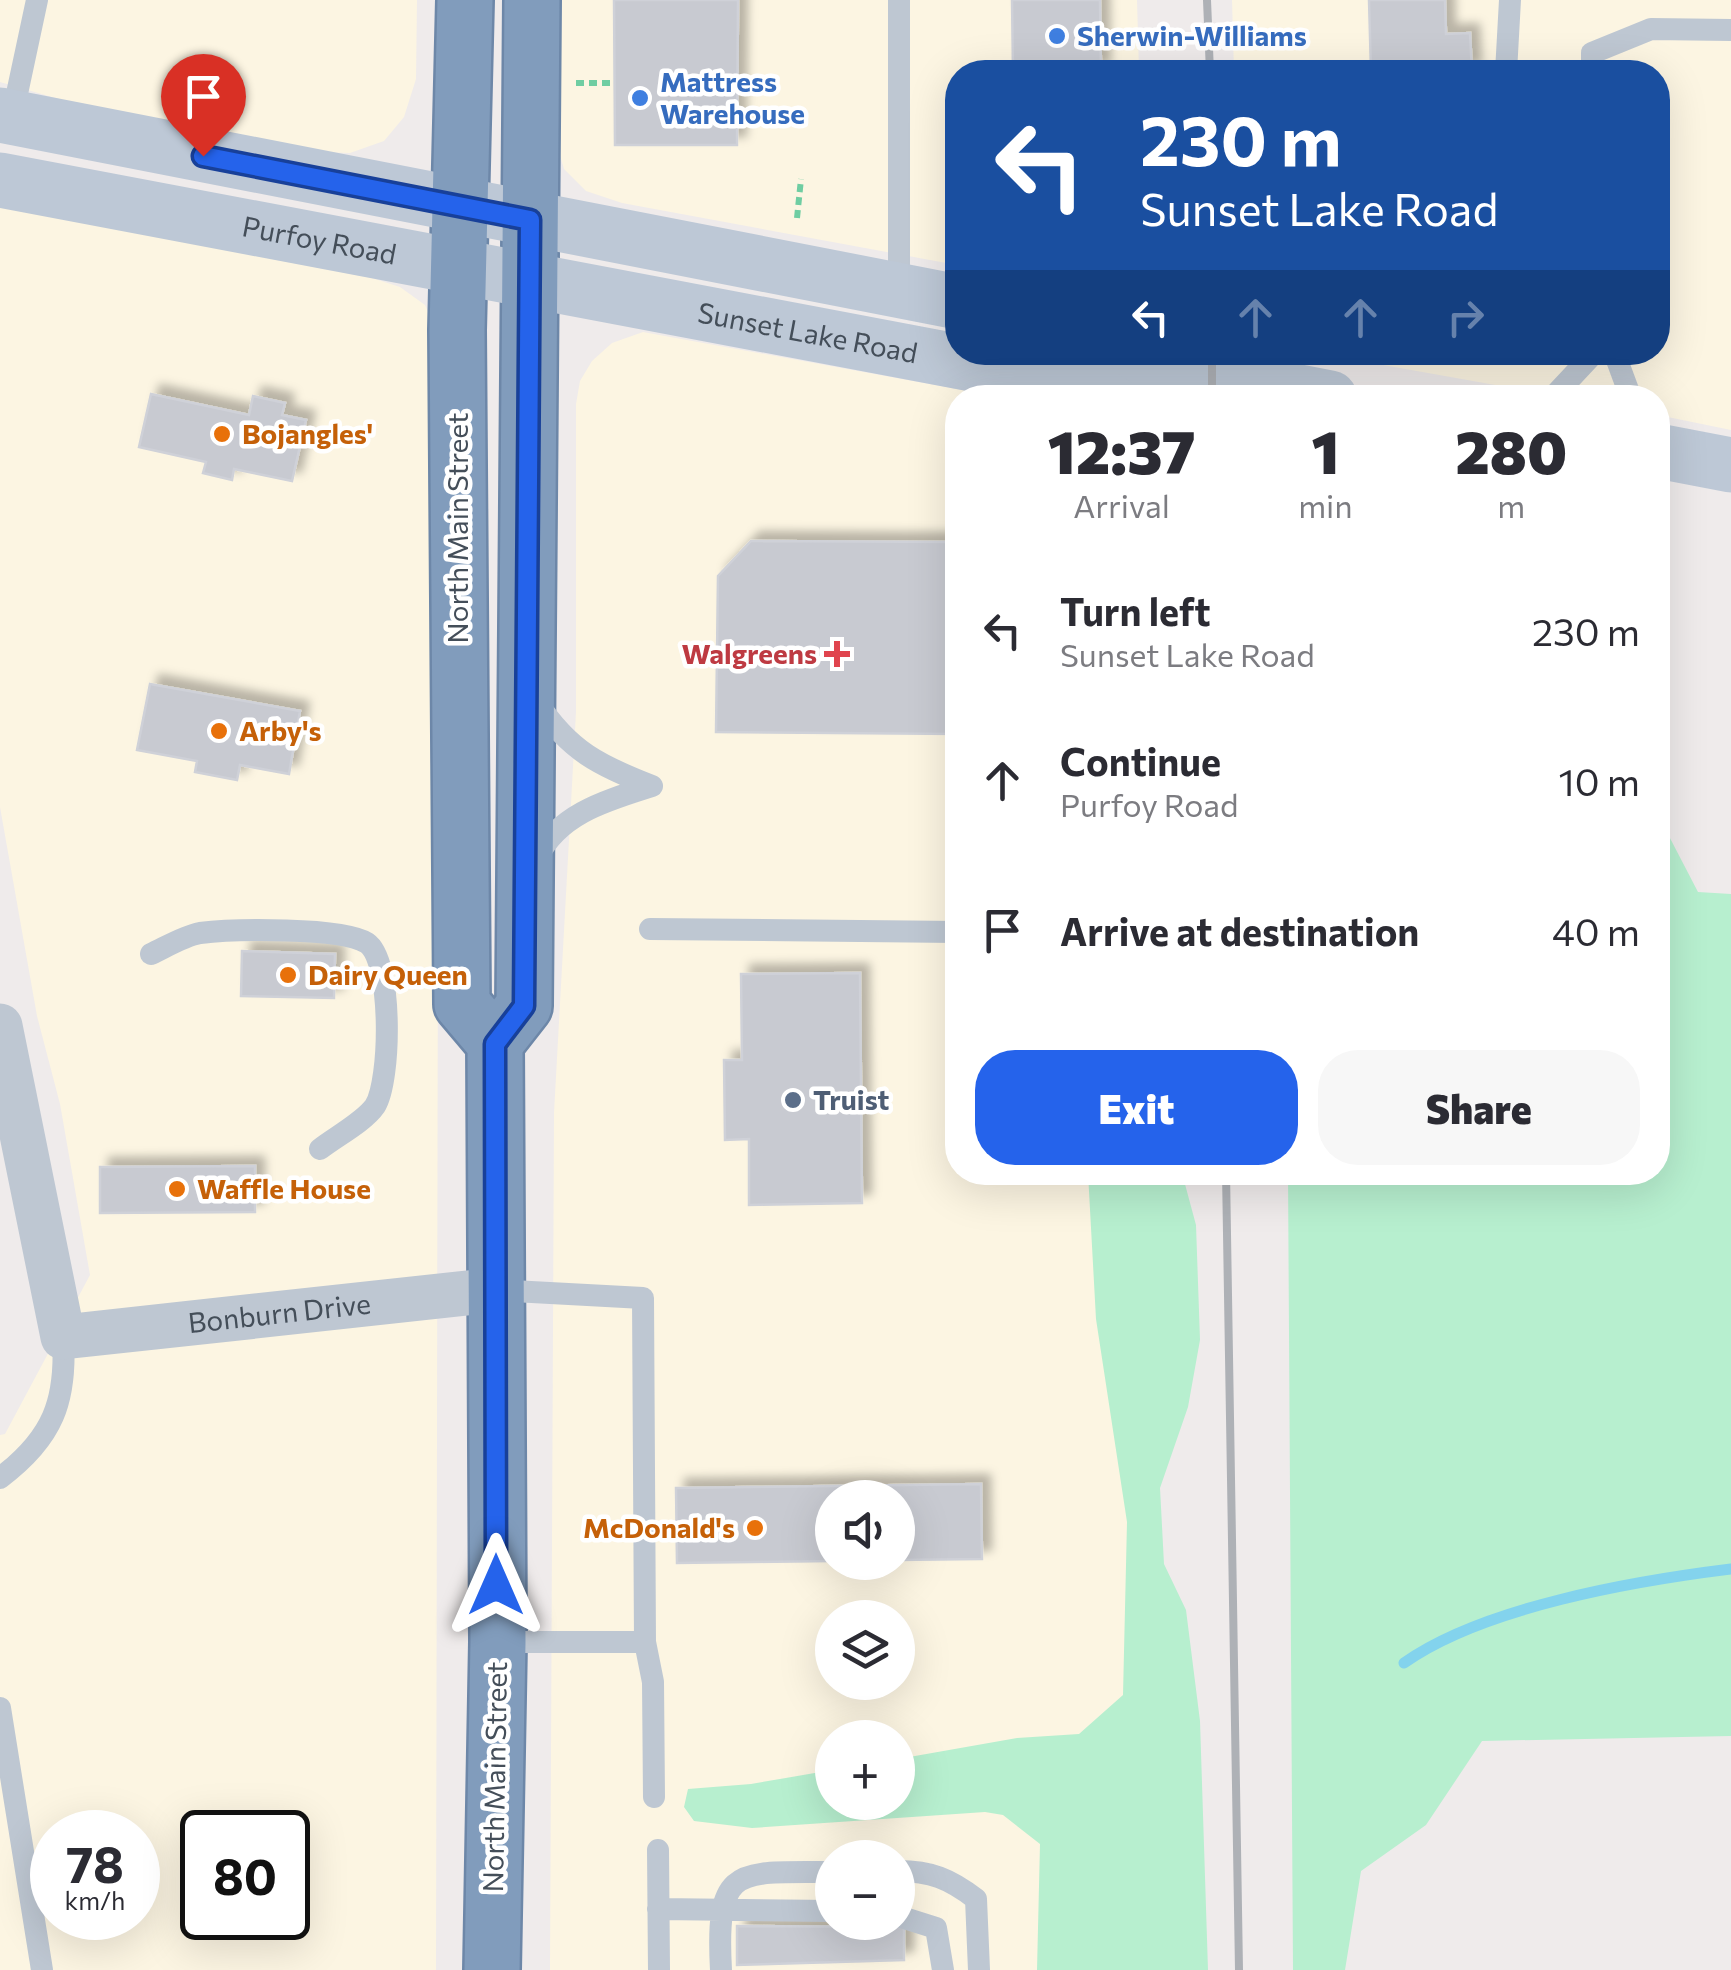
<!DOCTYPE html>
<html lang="en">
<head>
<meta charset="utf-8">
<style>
  :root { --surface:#fff; --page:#f7f7f7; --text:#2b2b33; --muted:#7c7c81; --accent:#2563eb }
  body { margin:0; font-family:Commissioner,sans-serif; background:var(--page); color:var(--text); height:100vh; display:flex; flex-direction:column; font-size:38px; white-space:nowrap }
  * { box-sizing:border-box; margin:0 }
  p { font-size:32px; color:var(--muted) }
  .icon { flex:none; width:55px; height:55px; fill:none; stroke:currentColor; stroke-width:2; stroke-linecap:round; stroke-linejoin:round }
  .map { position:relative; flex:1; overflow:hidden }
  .sheet { position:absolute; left:945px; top:385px; width:725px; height:800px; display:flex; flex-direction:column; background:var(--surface); border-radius:40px; box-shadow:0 10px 40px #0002 }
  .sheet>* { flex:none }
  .banner { position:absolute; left:945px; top:60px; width:725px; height:305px; border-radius:40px; box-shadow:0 10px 40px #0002; background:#1a4fa0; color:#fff; overflow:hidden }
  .tools { position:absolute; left:815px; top:1480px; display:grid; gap:20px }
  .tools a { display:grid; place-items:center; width:100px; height:100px; border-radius:50%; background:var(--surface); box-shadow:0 10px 40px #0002; font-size:50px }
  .speed { position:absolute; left:30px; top:1810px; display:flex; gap:20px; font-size:50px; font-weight:700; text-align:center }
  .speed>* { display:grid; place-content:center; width:130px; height:130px; border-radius:50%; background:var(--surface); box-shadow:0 10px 40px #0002; line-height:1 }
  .speed small { font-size:25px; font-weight:400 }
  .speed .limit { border:5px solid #111; border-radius:15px; background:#fff; color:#111 }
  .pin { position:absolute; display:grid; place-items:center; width:85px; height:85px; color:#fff; margin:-102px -42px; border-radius:50% 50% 50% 0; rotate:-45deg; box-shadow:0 0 10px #0007 }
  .pin .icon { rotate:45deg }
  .me { position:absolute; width:110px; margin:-55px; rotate:0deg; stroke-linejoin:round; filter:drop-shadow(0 0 8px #0008) }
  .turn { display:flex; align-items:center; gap:35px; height:210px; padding:0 30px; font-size:45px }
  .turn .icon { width:130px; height:130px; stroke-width:2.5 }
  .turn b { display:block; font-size:70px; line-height:85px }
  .lanes { display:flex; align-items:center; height:95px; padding:0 30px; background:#0003; justify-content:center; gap:50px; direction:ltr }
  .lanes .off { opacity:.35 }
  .eta { display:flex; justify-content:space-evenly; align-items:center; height:170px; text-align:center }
  .eta b { font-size:60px; font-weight:800; line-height:70px }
  .action { display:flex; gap:20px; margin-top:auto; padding:20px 30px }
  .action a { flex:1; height:115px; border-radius:40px; background:var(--accent); color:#fff; font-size:40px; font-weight:800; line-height:115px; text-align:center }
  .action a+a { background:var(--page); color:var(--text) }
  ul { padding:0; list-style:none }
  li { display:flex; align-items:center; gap:30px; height:150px; padding:0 30px }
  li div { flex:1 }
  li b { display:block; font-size:38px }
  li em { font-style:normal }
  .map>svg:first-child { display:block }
  .commercial { fill:#fcf5e2; fill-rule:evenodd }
  .green { fill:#b7efcf }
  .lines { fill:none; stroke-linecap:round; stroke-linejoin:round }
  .stream { stroke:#83d3ed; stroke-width:11 }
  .building { fill:#c8cad1; stroke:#cfd1d8; stroke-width:2.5; filter:url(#shadow) }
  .highway-casing { stroke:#6d87a8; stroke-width:60 }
  .path { stroke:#6fcda2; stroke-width:6; stroke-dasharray:8 5; stroke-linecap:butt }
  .lane { stroke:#bec7d2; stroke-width:22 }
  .street { stroke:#bec7d2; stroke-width:45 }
  .secondary { stroke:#bdc8d6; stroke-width:55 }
  .highway { stroke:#819cbc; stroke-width:55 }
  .rail { stroke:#aeb1b6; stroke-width:8 }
  .route-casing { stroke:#184099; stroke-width:25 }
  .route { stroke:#2563eb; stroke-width:18 }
  .shop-dot { fill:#3f7fe0; stroke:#fff; stroke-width:4 }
  .food-dot { fill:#e8710a; stroke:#fff; stroke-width:4 }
  .health-dot { fill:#e0444e; stroke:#fff; stroke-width:4 }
  .service-dot { fill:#5c6f8a; stroke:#fff; stroke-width:4 }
  .labels { text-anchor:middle; stroke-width:9; stroke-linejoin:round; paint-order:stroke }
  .shop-label { font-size:28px; font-weight:bold; fill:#366cbe; stroke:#fff; text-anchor:start }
  .street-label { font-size:28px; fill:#444e59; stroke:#fff }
  .food-label { font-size:28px; font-weight:bold; fill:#c56008; stroke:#fff; text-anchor:start }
  .health-label { font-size:28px; font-weight:bold; fill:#be3a42; stroke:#fff; text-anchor:end }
  .service-label { font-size:28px; font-weight:bold; fill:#4e5e75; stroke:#fff; text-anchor:start }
</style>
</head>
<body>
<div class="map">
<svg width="1731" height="1970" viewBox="0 0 1731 1970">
  <defs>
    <filter id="shadow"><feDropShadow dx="9" dy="-9" stdDeviation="5" flood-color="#0004"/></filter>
  </defs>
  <rect width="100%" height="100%" fill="#efebeb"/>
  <!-- commercial -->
  <path class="commercial" d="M0,0H417L416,79L404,117L384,141L350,153L314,152L90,108L0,82Z
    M556,0H1137L1139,72H958L957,265L622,203L586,191L564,169L556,142Z
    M1232,0H1731V430L1658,415V398L1563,397L1316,353L1658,352V72H1234Z
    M0,207L372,278L400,287L425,305L439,335L436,1970H0V1435L5,1434L90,1275L60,1104L37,1016L0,807ZM52,1832H138V1918H52ZM202,1832H288V1918H202Z
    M643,332L1001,397L958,398V1172L1138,1173L1147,1970H550L554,1113L576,712V404L580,381L592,361L612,343ZM832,1498H898V1562H832ZM832,1618H898V1682H832ZM832,1738H898V1802H832ZM832,1858H898V1922H832Z"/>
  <!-- green -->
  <path class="green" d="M1658,815L1698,892L1731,894V1736L1482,1741L1426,1825L1361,1871L1345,1970H1293L1288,1173L1658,1172Z
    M1088,1173H1182L1196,1225L1200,1340L1188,1407L1160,1488L1164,1564L1186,1610L1200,1721L1208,1970H1037L1040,1844L1003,1815L985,1812L752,1828L694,1821L684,1807L688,1789L751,1784L832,1770V1802H898V1759L1017,1738L1079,1734L1123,1695L1127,1522L1096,1319Z"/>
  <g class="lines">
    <!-- stream -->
    <path class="stream" d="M1404,1663C1483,1607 1634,1581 1731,1569"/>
  </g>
  <!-- building -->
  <path class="building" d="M614,0H738L737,145H615Z
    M1012,0H1100L1101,72H1013Z
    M1369,0H1445L1446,34L1470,33L1472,72H1371Z
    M151,394L249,415L253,396L285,403L282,415L306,420L292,481L234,469L232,480L203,473L206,462L139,447Z
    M751,541L958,542V734L716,732L718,576Z
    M150,684L300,711L289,774L240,765L237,780L195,772L197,761L137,750Z
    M242,951L335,954L334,998L241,996Z
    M860,973L862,1203L749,1205V1139L725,1140L724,1060H742L741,974Z
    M255,1166V1212L100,1213V1167Z
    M981,1484L982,1559L898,1560V1498H832V1561L677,1563L676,1488Z
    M737,1926L904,1927V1960L737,1965Z"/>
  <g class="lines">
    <!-- highway casing -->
    <g class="highway-casing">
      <path id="highway" d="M465,0L457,330L462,1004L495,1043
        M492,1970L498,1642L495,1043L524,1006L532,0"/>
    </g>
    <!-- path -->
    <path class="path" d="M576,83H614
      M797,218L801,179"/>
    <!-- lane -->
    <path class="lane" d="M1506,72L1510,0
      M1592,72V53L1651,29L1731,30
      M12,117L37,0
      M899,291V0
      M1614,352L1631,398
      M1552,398L1595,352
      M537,702C569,751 600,766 652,786
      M537,858C559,813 608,800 652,786
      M650,929L958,932
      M151,954C166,947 184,936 200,933C232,929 342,927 367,943C393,961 391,1081 375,1106C364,1122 335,1137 320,1149
      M495,1290L643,1298L645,1642L653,1682L654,1797
      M0,1478C53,1438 67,1401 63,1337
      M498,1642H645
      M0,1708L42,1970
      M658,1850L659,1970
      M898,1871C931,1871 950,1879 976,1899L979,1970
      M658,1909L832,1911
      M898,1916L936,1928L943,1970
      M721,1970C715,1862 739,1873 832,1872"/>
    <!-- street -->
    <path class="street" id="s1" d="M0,1026L63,1337L495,1290"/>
    <!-- secondary -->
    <g class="secondary">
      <path d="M0,115L958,302"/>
      <path id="s2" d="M0,180L1088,386L1152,363"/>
      <path d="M1135,352L1152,363L1330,398"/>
      <path d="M1658,451L1731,465"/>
    </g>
    <!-- highway -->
    <use href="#highway" class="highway"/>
    <!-- rail -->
    <path class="rail" d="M1207,0L1210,72
      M1212,352V398
      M1226,1172L1239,1970"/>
  </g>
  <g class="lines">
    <!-- route casing -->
    <g class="route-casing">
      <path id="route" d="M203,156L530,220L524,1006L495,1044L496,1585"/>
    </g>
    <!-- route -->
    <use href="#route" class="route"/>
  </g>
  <!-- markers -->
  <g class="shop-dot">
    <circle cx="1057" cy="36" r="10"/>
    <circle cx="640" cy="98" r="10"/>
  </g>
  <g class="food-dot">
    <circle cx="222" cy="434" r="10"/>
    <circle cx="219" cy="731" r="10"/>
    <circle cx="288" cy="975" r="10"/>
    <circle cx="177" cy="1189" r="10"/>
    <circle cx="755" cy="1528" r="10"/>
  </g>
  <path class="health-dot" d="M832 639h10v10h10v10h-10v10h-10v-10h-10v-10h10z"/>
  <circle class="service-dot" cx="793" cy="1100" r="10"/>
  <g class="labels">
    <!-- shop labels -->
    <g class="shop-label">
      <text x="1077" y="46">Sherwin-Williams</text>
      <text x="660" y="92">Mattress<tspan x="660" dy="32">Warehouse</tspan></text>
    </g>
    <!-- street labels -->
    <g class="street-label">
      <text dy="10" stroke="none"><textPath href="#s2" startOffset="325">Purfoy Road</textPath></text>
      <text dy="10" stroke="none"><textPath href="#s2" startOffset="822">Sunset Lake Road</textPath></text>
      <text transform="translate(458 528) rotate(-90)" y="10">North Main Street</text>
      <text dy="10" stroke="none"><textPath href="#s1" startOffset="535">Bonburn Drive</textPath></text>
      <text transform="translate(495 1777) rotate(-89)" y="10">North Main Street</text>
    </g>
    <!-- food labels -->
    <g class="food-label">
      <text x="242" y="444">Bojangles'</text>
      <text x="239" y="741">Arby's</text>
      <text x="308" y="985">Dairy Queen</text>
      <text x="197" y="1199">Waffle House</text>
      <text x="735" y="1538" text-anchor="end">McDonald's</text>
    </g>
    <!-- health labels -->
    <g class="health-label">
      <text x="817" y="664">Walgreens</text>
    </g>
    <!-- service labels -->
    <g class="service-label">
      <text x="813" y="1110">Truist</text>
    </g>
  </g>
</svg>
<div class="tools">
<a><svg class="icon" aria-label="sound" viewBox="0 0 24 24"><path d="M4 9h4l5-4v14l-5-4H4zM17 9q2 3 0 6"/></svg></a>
<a><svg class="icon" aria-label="layers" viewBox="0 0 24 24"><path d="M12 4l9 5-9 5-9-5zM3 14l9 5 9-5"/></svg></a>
<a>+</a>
<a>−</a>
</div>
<div class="speed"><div>78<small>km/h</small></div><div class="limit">80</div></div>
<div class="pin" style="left:203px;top:156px;background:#d93025"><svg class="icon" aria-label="arrive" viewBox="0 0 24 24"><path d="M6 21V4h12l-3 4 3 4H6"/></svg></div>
<svg class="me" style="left:496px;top:1585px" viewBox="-20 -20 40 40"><path d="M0-17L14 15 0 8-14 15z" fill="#2563eb" stroke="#fff" stroke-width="4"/></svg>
<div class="banner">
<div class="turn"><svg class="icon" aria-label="left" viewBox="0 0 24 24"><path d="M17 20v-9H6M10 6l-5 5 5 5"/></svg><div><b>230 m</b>Sunset Lake Road</div></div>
<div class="lanes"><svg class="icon" aria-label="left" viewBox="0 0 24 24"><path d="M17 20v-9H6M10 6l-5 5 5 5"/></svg><svg class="icon off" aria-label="ahead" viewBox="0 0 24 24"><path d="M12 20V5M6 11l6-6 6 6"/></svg><svg class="icon off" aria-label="ahead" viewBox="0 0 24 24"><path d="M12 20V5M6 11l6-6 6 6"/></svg><svg class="icon off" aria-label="right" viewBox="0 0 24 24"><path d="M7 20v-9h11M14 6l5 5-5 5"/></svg></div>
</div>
<section class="sheet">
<div class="eta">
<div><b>12:37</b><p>Arrival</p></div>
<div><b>1</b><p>min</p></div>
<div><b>280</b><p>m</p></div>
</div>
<ul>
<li><svg class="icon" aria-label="left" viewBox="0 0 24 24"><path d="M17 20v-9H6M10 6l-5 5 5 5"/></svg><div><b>Turn left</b><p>Sunset Lake Road</p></div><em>230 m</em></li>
<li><svg class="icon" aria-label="ahead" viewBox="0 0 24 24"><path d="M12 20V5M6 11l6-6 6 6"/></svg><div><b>Continue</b><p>Purfoy Road</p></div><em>10 m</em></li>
<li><svg class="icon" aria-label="arrive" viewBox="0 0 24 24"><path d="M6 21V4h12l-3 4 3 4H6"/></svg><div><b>Arrive at destination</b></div><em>40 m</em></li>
</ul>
<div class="action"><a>Exit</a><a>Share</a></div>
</section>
</div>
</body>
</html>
